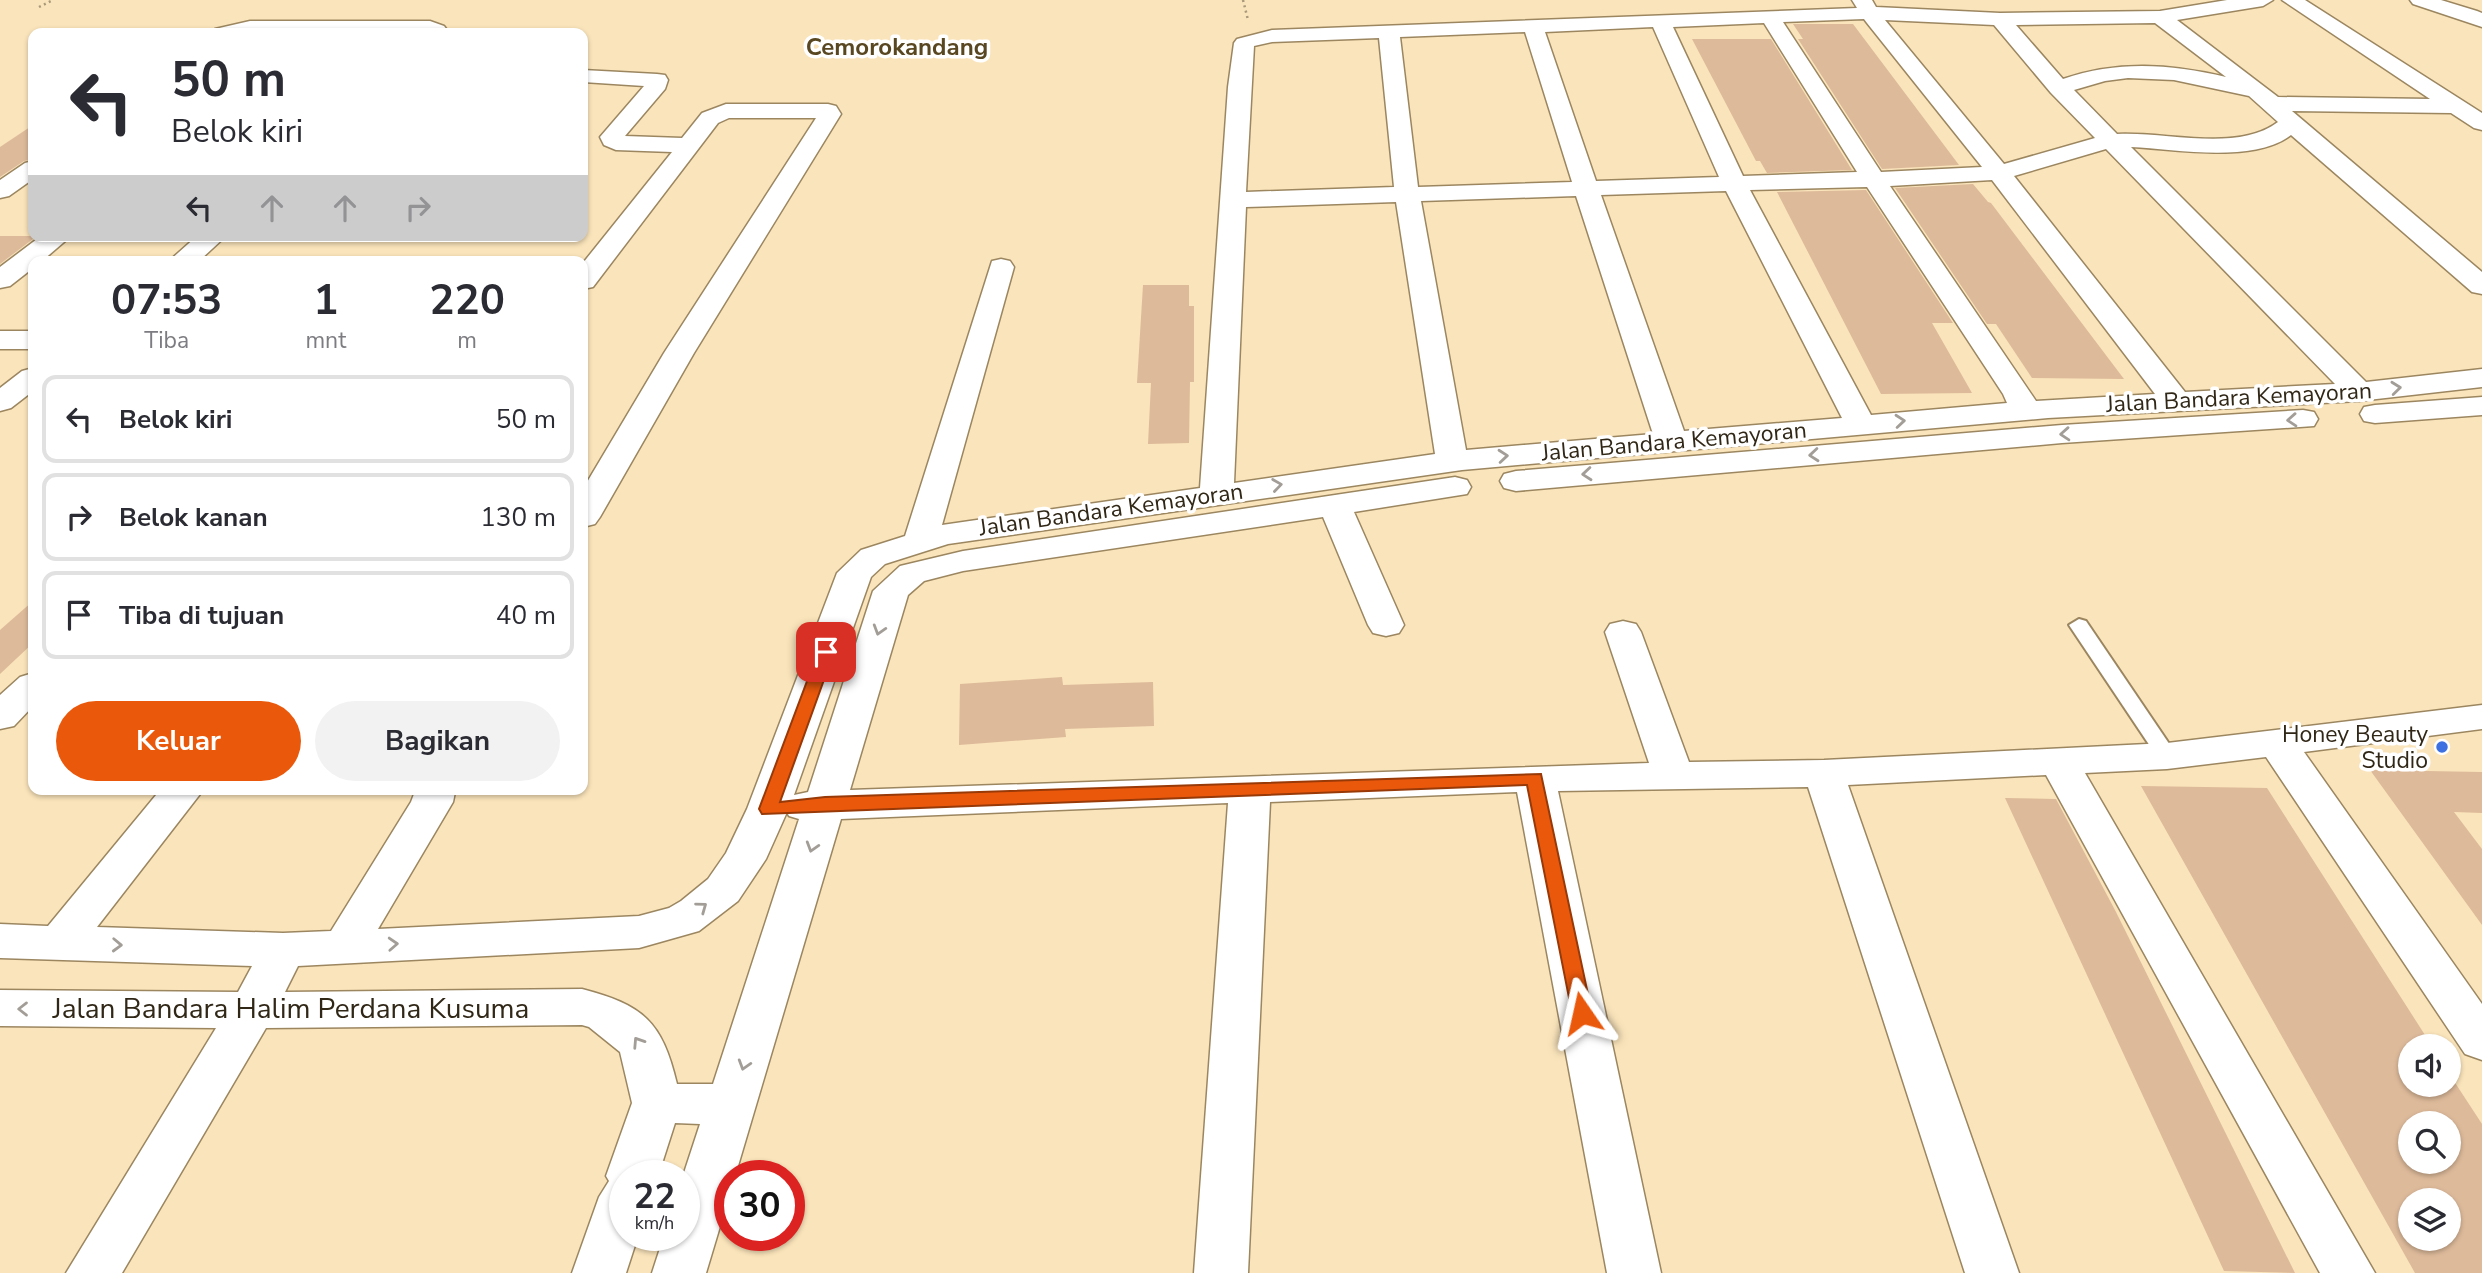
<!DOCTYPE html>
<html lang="id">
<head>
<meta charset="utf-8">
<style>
  :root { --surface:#fff; --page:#f2f2f3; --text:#2b2b33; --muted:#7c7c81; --line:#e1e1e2; --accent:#ea580c }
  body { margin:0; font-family:"Nunito Sans",sans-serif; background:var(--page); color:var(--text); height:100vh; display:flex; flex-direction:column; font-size:26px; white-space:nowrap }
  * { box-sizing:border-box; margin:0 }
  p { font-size:23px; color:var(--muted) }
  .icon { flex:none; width:38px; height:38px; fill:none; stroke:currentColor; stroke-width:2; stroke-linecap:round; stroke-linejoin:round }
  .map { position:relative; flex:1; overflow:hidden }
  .details { position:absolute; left:28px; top:256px; width:560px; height:539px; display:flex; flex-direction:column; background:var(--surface); border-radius:14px; box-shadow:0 2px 5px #0004 }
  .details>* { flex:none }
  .top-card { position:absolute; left:28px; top:28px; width:560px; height:214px; border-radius:14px; box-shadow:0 2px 5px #0004; background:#fff; color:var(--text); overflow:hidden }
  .controls { position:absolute; left:2398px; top:1034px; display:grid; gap:14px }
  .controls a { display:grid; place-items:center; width:63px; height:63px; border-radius:50%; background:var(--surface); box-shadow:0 2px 5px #0004; font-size:35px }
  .speed { position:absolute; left:609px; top:1160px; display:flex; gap:14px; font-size:35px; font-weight:700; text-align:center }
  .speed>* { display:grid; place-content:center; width:91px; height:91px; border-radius:50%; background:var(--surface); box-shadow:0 2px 5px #0004; line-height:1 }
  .speed small { font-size:18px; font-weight:400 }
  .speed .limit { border:10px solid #d22; background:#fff; color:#111 }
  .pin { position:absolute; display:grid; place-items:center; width:60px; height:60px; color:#fff; margin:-30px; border-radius:14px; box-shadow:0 4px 10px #0006 }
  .me { position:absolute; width:77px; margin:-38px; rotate:349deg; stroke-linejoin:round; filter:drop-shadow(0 0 5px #0008) }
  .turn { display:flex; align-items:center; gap:24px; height:147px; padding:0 28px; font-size:32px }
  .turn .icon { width:91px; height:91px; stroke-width:2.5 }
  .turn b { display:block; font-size:49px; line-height:60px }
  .lanes { display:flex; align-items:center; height:66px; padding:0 28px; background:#0003; justify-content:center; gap:35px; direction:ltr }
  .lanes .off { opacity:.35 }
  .eta { display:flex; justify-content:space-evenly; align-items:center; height:119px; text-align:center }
  .eta b { font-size:42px; font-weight:700; line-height:49px }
  .button { display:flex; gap:14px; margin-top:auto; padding:14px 28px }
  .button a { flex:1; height:80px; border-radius:42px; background:var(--accent); color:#fff; font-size:28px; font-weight:700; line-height:80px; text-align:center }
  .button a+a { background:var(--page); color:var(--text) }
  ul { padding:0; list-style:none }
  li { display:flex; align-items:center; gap:21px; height:88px; margin:0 14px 10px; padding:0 14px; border:4px solid var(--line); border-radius:14px }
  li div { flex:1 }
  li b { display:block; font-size:26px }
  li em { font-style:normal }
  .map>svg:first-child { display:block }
  .building { fill:#ddba9a; fill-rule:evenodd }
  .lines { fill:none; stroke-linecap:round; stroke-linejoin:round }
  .service-casing { stroke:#9b8660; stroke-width:4 }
  .minor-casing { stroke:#9b8660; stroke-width:3 }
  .path { stroke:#a99879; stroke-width:2.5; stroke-dasharray:2 3.5; stroke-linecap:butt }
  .service { fill:#fff; fill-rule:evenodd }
  .minor { fill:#fff; fill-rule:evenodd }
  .oneway { stroke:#a29e97 }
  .route { fill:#ea580c; stroke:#983908; stroke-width:2 }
  .poi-dot { fill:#3d71e1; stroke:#fff; stroke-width:2.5 }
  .labels { text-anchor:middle; stroke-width:7; stroke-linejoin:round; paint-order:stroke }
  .street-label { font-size:23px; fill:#302717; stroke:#fff }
  .poi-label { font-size:23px; fill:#302717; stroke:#fff; text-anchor:end }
  .far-district-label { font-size:24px; font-weight:bold; fill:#594722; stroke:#fff }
  .near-street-label { font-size:28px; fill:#302717; stroke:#fff }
</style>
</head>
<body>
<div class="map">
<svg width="2482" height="1273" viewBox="0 0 2482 1273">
  <rect width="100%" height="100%" fill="#fae4bb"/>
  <!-- building -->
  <path class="building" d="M1793,24H1853L1959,165L1882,169L1798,39H1803Z
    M1692,39H1771L1852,170L1767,173L1760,161H1756Z
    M33,125V159L24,161L0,177V147Z
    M1973,184L1988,202L1991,203L2124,379L2032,378L1996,324H1987L1895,188Z
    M1866,190L1953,323H1932L1972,393L1881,394L1777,192Z
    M0,236H33V239L0,264Z
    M1143,285H1189V306H1194V382H1190L1189,443L1148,444L1151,383H1137Z
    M33,601V643L0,674V630Z
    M1062,677L1063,685L1153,682L1154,726L1065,729L1066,737L959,745L960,684Z
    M2370,770L2482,772V813L2454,812L2482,849V925Z
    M2141,786L2267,788L2432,1046H2410V1085H2448V1072L2482,1124V1273H2415ZM2410,1124H2448V1162H2410ZM2410,1200H2448V1239H2410Z
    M2005,798L2056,799L2116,912L2295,1273L2224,1271Z"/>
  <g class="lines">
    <!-- service casing -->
    <g class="service-casing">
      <path id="service" d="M2079,619L2086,621L2174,751L2177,756L2174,761H2160L2069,625Z"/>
    </g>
    <!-- minor casing -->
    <g class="minor-casing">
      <path id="minor" d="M1852,0H1872L1876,7L2000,13L2160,11L2227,0H2273L2263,6L2177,20L2278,97L2430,99L2282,0H2305L2482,113V130L2474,128L2451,113L2292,111L2482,272V294L2472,292L2291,135C2253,164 2175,149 2131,147L2366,382L2482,369V387L2359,401L2048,418L1462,470L948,544L885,564L871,577L794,795L808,792L873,591L900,566L963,551L1455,477L1467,480L1471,487L1467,494L1354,512L1404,625L1399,633L1386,636L1373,633L1368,625L1323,517L963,571L924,581L908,595L850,790L1649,763L1605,632L1610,624L1623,621L1636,624L1641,632L1689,762L1824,760L2167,743L2482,705V729L2304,752L2482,1004V1060L2465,1054L2266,757L2167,769L2085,773L2375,1273H2320L2046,775L1848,785L2019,1273H1965L1808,787L1558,791L1661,1273H1607L1517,792L1270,802L1248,1273H1194L1228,803L841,819L735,1176H730V1193L706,1273H652L664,1236H684L683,1176L700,1124L675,1123L658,1176H625V1236H638L626,1273H572L599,1197L609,1181L606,1176L632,1103L620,1052L589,1027L582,1025L266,1028L122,1273H66L216,1028L0,1026V990L238,992L252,966L0,958V924L48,926L161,789H204L97,927L283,933L331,931L411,802L414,794L411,789H454L455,792L453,802L378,929L639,916L669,908L681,901L708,879L726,853L747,809L837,573L861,550L905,536L992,261L1001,259L1010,261L1014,267L942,525L1200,488L1228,87L1234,43L1237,39L1272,30L1857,8ZM1864,19L1867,23L1982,167L1881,172L1783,22ZM1885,20L1994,25L2051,93L2095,138L2004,164ZM1764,23L1857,172L1743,176L1673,27ZM2155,23L2226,77C2171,64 2118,60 2063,79L2016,25ZM1653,27L1719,177L1596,181L1545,32ZM1525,32L1572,182L1418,187L1400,37ZM1379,38L1394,187L1246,192L1254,46L1272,42ZM2128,78L2174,80L2249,96L2278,122C2237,153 2165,131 2117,134L2074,90L2105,81ZM2106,149L2335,384L2185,392L2014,176ZM1992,180L2155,394L2036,401L1890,186ZM1867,187L2003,394L2007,403L1871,415L1750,190ZM1726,191L1842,418L1684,431L1601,195ZM1576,196L1653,434L1466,450L1421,201ZM1396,202L1435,454L1234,483L1246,207ZM787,812L789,816L799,819L713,1084H677C662,1021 643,1005 582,989L285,992L298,966L639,948L699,931L738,901L766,859Z
        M2410,0H2441L2477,11L2482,13V27L2413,4Z
        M250,21H430L444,26L447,30L446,33H212L215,29Z
        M583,70L657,74L665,75L668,80L665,89L625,136L682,138L702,113L726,104H828L836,106L841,114L694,353L600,517L595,524L583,527V489L664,353L816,118H729L718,123L593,287L583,289V263L672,152L616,150L604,145L600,137L644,86L583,82Z
        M33,161V179L9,196L0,198V180L25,163Z
        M41,236H71L42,261H33V268L10,286L0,288V267Z
        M197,236H226L199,261H169Z
        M0,331H33V349H0Z
        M33,368V391L11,408L0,411V388L22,371Z
        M2482,397V415L2375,423L2364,421L2360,414L2364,407L2375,405Z
        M2303,410L2314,412L2318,419L2314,426L2062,443L1516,491L1504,488L1500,481L1504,474L1516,471L2062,425Z
        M33,673V706L14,726L0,729V695L20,677Z"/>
    </g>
    <!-- path -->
    <path class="path" d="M1243,0L1248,20
      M39,7L53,0"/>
    <!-- service -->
    <use href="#service" class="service"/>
    <!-- minor -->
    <use href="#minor" class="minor"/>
  </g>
  <!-- one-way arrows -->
  <defs><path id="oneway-chevron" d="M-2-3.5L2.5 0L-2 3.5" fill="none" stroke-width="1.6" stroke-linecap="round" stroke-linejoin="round" transform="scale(1.75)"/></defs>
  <g class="oneway">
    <use href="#oneway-chevron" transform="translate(2396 388) rotate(-6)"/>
    <use href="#oneway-chevron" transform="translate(2292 420) rotate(176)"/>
    <use href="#oneway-chevron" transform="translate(1900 421) rotate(-5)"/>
    <use href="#oneway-chevron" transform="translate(2065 434) rotate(176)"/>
    <use href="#oneway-chevron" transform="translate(1814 455) rotate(175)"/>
    <use href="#oneway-chevron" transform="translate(1503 456) rotate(-5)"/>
    <use href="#oneway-chevron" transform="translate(1587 474) rotate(175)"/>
    <use href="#oneway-chevron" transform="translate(1277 485) rotate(-8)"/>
    <use href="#oneway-chevron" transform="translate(879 630) rotate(107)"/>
    <use href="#oneway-chevron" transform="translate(812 847) rotate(107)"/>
    <use href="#oneway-chevron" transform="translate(702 907) rotate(-36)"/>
    <use href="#oneway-chevron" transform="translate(393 944) rotate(-3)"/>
    <use href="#oneway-chevron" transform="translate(117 945) rotate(2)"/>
    <use href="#oneway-chevron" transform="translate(23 1009) rotate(-180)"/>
    <use href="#oneway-chevron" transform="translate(638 1042) rotate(-123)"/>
    <use href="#oneway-chevron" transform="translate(744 1065) rotate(107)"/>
  </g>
  <!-- route -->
  <path class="route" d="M826,647L834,652L780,802L825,797L1541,774L1592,1013L1589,1018L1582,1021L1575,1018L1572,1013L1527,785L762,814L759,809L818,652Z"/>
  <!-- markers -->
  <circle class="poi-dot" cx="2442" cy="747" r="7"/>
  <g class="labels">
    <!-- street labels -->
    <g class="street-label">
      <text transform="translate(2239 397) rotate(-3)" y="8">Jalan Bandara Kemayoran</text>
      <text transform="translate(1674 441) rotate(-5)" y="8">Jalan Bandara Kemayoran</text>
      <text transform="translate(1111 509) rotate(-8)" y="8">Jalan Bandara Kemayoran</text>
    </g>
    <!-- poi labels -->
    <g class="poi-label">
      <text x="2428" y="742">Honey Beauty<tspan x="2428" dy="26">Studio</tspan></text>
    </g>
    <!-- far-district labels -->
    <g class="far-district-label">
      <text x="897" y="55">Cemorokandang</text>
    </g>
    <!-- near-street labels -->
    <g class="near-street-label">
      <text x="291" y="1018">Jalan Bandara Halim Perdana Kusuma</text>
    </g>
  </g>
</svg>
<div class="controls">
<a><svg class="icon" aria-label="sound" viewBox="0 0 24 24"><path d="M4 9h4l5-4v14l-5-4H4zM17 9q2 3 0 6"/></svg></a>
<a><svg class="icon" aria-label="search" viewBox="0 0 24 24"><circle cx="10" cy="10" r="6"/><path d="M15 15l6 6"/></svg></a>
<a><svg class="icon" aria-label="layers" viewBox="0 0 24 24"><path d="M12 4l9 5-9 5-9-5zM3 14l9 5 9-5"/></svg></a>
</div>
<div class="speed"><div>22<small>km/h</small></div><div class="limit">30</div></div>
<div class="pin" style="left:826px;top:652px;background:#d93025"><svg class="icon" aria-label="arrive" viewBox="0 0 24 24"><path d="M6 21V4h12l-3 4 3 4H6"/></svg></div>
<svg class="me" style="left:1582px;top:1013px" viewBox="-20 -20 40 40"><path d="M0-17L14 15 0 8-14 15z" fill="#ea580c" stroke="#fff" stroke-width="4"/></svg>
<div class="top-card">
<div class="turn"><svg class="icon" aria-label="left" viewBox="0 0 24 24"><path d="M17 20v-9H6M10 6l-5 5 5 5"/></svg><div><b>50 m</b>Belok kiri</div></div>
<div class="lanes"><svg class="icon" aria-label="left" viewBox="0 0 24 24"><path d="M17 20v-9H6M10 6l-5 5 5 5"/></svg><svg class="icon off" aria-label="ahead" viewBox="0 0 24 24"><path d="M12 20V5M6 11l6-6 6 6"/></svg><svg class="icon off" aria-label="ahead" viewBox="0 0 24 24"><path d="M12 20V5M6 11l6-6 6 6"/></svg><svg class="icon off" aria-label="right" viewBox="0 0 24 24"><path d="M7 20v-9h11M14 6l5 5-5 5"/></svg></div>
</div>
<section class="details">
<div class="eta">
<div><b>07:53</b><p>Tiba</p></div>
<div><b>1</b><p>mnt</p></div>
<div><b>220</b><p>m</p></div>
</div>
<ul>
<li><svg class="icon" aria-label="left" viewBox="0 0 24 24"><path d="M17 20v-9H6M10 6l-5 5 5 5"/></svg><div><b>Belok kiri</b></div><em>50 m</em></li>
<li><svg class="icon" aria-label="right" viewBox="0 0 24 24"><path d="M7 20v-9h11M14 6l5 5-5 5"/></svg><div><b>Belok kanan</b></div><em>130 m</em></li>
<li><svg class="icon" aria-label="arrive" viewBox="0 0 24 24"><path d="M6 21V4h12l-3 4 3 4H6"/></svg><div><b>Tiba di tujuan</b></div><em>40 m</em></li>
</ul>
<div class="button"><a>Keluar</a><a>Bagikan</a></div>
</section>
</div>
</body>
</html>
